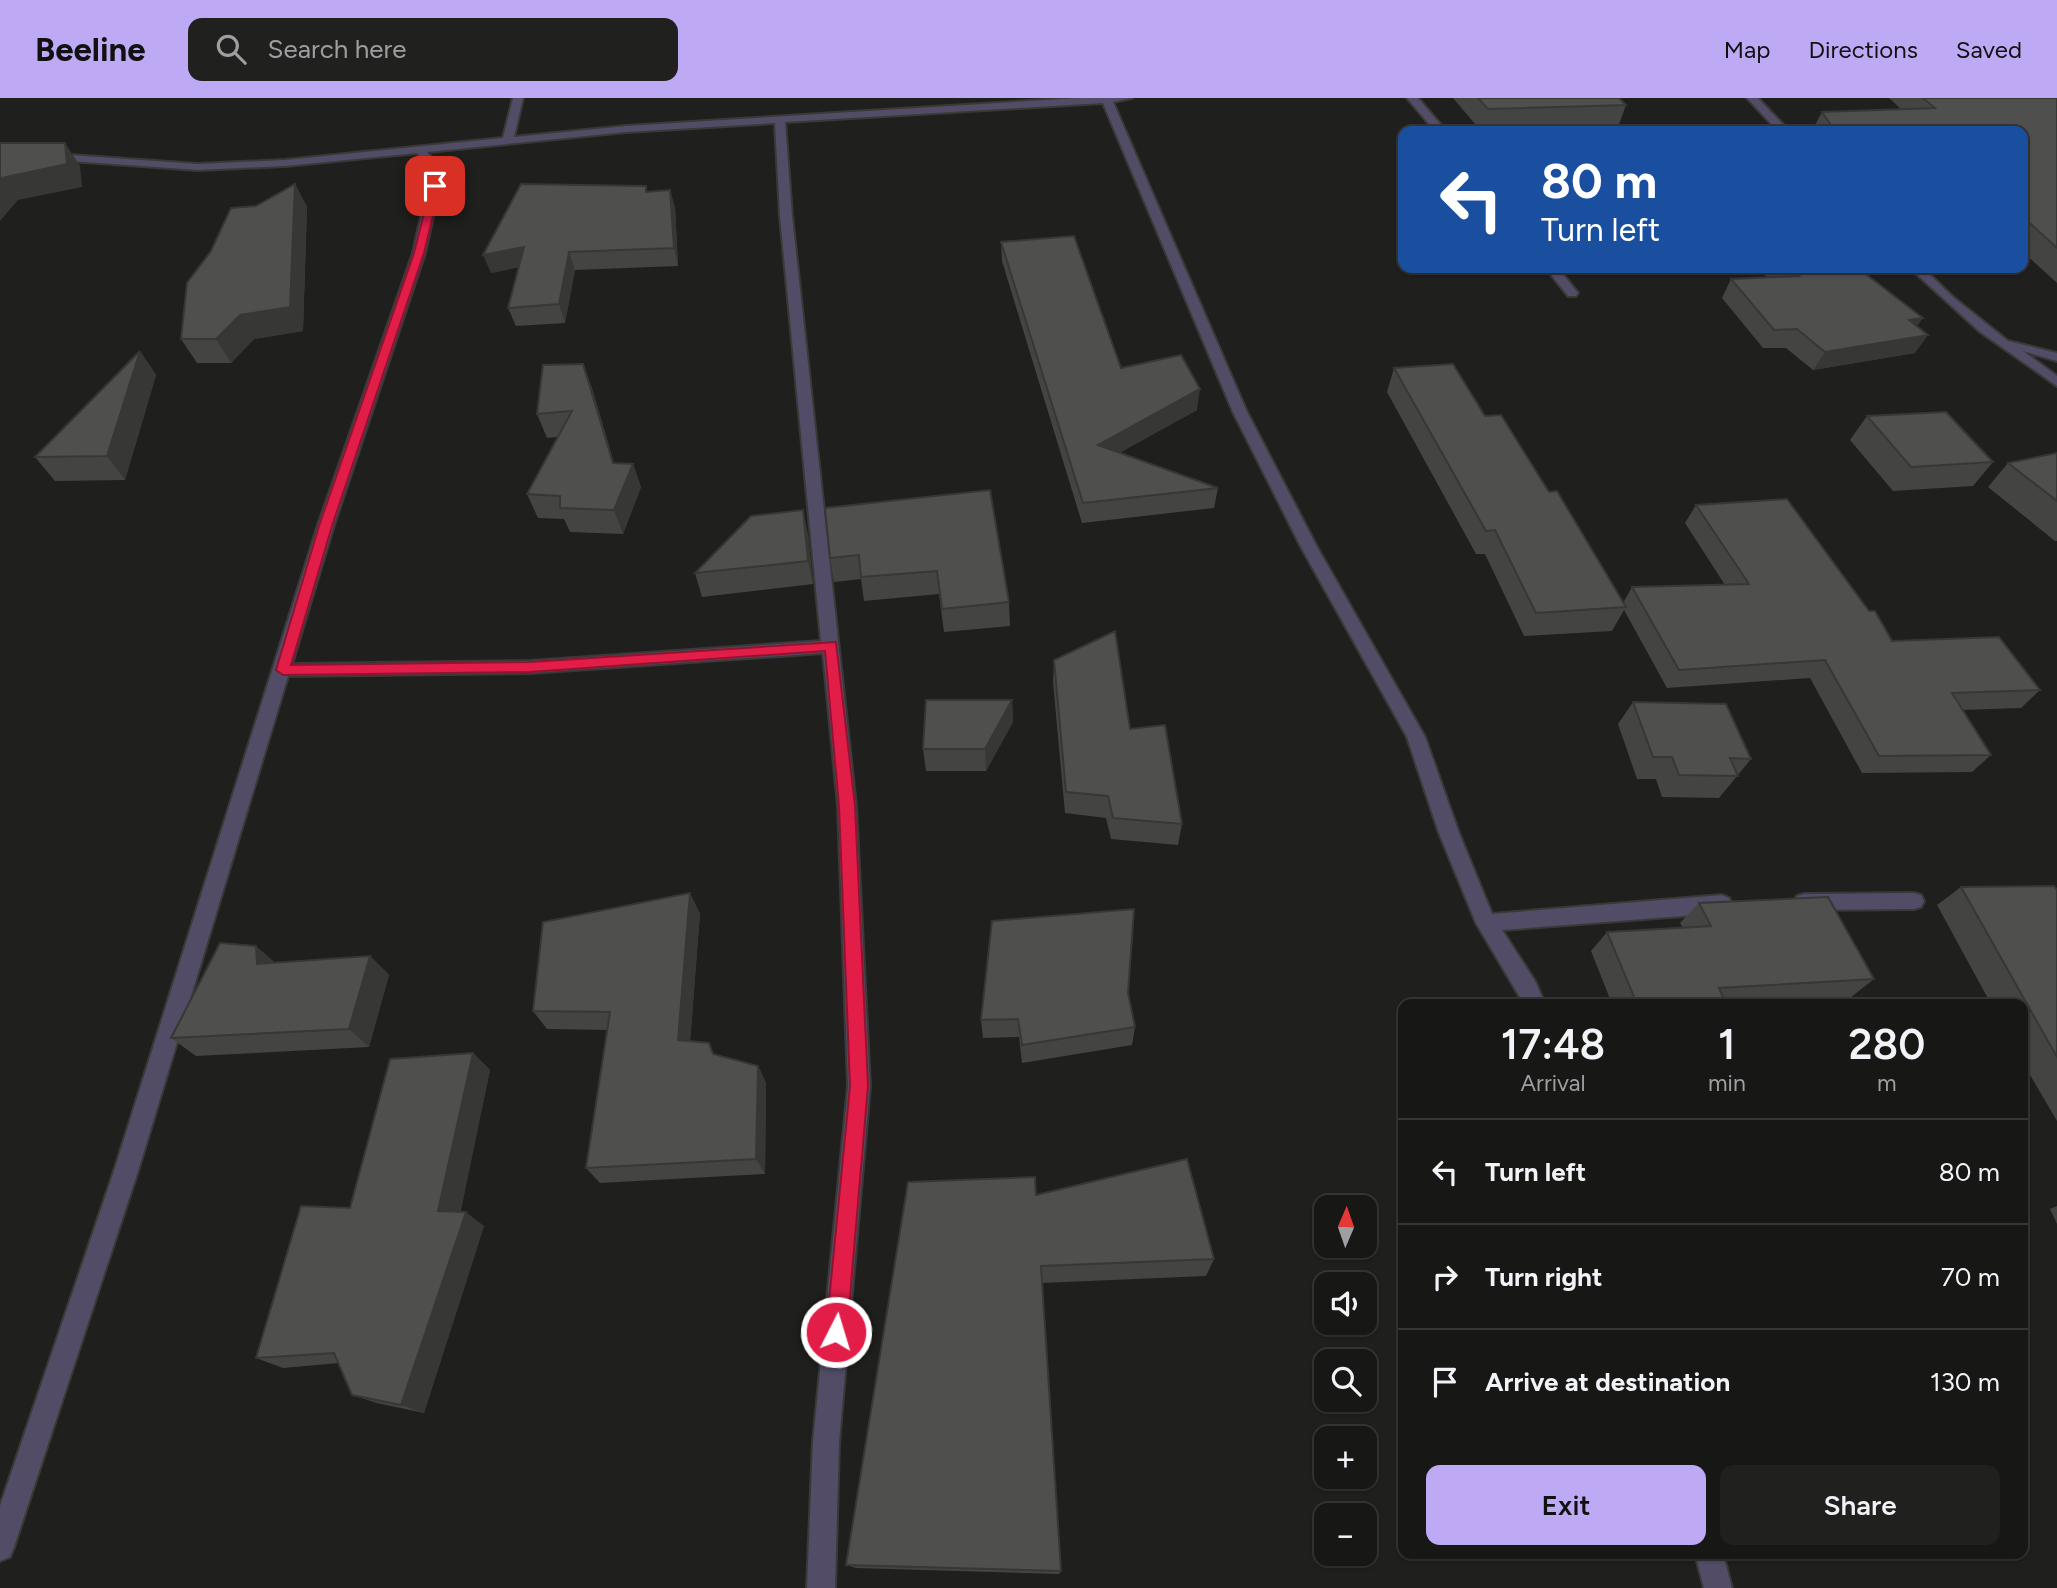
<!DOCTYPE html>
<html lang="en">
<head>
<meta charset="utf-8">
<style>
  :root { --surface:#171716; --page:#20201f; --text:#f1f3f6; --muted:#9e9fa1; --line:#363635; --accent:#bea9f4 }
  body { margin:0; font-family:Figtree,sans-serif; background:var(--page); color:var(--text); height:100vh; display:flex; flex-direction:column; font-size:26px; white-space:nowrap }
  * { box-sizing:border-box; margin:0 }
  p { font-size:23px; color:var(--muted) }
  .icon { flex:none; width:38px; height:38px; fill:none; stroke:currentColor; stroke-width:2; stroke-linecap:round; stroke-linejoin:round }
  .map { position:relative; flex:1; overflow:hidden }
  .drawer { position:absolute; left:1398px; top:901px; width:630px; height:560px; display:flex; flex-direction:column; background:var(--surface); border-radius:14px; box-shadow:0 2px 5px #0004,0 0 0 2px var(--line) }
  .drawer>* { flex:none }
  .banner { position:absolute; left:1398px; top:28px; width:630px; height:147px; border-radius:14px; box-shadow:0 2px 5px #0004,0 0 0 2px var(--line); background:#1a4fa0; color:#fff; overflow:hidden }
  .needle { width:46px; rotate:2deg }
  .tools { position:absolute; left:1314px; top:1097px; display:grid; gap:14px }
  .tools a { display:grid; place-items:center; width:63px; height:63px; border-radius:14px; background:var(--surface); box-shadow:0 2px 5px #0004,0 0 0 2px var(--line); font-size:35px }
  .pin { position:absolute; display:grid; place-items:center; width:60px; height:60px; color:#fff; margin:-30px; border-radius:14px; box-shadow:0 4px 10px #0006 }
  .me { position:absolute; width:77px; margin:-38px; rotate:5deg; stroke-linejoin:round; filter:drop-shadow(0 0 5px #0008) }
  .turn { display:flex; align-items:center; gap:24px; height:147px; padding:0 28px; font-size:32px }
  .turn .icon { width:91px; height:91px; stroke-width:2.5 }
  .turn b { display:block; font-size:49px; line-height:60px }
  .eta { display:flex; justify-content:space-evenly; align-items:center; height:119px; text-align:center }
  .eta b { font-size:42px; font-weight:600; line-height:49px }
  .button { display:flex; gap:14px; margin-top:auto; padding:14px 28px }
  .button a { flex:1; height:80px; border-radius:14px; background:var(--accent); color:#111; font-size:28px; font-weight:600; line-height:80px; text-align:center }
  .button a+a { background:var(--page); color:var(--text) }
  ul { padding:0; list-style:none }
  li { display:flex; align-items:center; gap:21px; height:105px; padding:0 28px; border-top:2px solid var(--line) }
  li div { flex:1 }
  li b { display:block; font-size:26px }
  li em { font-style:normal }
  header { display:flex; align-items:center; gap:42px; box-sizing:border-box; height:98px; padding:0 35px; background:var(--accent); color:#111 }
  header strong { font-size:33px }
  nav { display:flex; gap:38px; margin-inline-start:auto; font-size:24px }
  .search { width:490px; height:63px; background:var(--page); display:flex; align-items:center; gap:18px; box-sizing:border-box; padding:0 24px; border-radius:14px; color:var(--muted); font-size:26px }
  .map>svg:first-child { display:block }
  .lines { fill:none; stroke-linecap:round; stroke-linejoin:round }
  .minor-casing { stroke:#393937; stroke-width:4 }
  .minor { fill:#534c66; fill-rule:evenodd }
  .wall { fill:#444542 }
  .shaded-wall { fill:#373836 }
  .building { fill:#4f504d; stroke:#373836; stroke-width:2 }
  .route { fill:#e11d48; stroke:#92132f; stroke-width:2 }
</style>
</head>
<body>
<header>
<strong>Beeline</strong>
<div class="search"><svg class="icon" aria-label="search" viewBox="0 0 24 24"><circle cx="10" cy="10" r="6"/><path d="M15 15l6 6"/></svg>Search here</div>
<nav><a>Map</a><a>Directions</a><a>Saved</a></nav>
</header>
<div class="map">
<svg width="2057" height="1490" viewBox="0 0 2057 1490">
  <rect width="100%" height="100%" fill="#1f1f1d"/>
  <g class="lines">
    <!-- minor casing -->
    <g class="minor-casing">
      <path id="minor" d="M513,0H523L514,39L626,28L1077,0H1132L1113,4L1247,314L1317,449L1425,639L1459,735L1492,816L1722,797L1729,800L1732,806L1729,812L1722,815L1502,832L1535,883L1545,906H1524L1476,825L1439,735L1407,639L1301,449L1233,314L1103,5L785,24L792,118L856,708L870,988L839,1344L835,1490H807L813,1344L848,988L838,708L823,555L530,575L288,578L138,1073L14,1449L10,1459L0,1463V1408L114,1073L318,427L413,155L431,73L417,55L285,68L198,72L0,58V52L198,66L285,62L503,40ZM775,25L780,118L821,543L530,563L292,566L334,427L425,155L443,73L427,54L626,34Z
        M1407,0H1418L1446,33H1435Z
        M1747,0H1758L1789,33H1778Z
        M1546,170H1558L1578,195L1576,198H1568Z
        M1910,170H1923L1953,199L2008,243L2057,255V263L2023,253L2057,278V288L1979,233Z
        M1914,795L1921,797L1924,803L1921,809L1914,811L1804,812L1797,810L1794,804L1797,798L1804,796Z
        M1695,1456H1723L1732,1490H1704Z"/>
    </g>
    <!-- minor -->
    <use href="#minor" class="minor"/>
  </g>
  <!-- wall -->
  <path class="wall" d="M1453,0H1619L1626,7L1618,29L1481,33Z
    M1889,0H2057V185L2023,154V33H1812L1822,14L1902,12Z
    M295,86L307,109L303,233L254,241L231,265H197L181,241L256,108Z
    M648,94L675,109L678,168L575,172L565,225L516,228L508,210L519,169L491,175Z
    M1001,144L1121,270L1197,312L1119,355L1218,390L1214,410L1082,425L1002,163Z
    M1756,170H1858L1917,229L1915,255L1813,272L1786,250H1763L1722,200L1731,181L1768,180Z
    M140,253L156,277L125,382L55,383L35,359Z
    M583,266L592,290L614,365L633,366L641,389L623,436L570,434L564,421L538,420L527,396L558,339L547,340L537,316Z
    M1394,270L1485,318L1549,394L1623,505L1632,489L1725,487L1685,425L1696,407L1892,543L2040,592L2021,610L1962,612L1991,657L1972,674L1862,675L1810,580L1667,590L1624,512L1612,533L1524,538L1485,456H1476L1387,294Z
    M1867,318L1993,364L1973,388L1893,393L1850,342Z
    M2057,355V443H2055L1988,389L2008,365Z
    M825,410L1009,504L1010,528L944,534L939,496L864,503L861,481L834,484L830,460Z
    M808,436L813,486L702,499L695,475Z
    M1054,562L1130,631L1182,726L1178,747L1111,741L1106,720L1065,715L1053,584Z
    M1012,602L1013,624L986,673H926L923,651Z
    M1633,604L1751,661L1719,700L1662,699L1656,681H1637L1618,626Z
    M1961,789L2057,792V1023L2023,965V906H1991L1937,807Z
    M1699,805L1874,881L1850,900L1729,906H1612L1591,853L1607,834L1683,830L1680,825Z
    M700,815L690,943L715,956L758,968L766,985L765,1076L600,1085L586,1070L607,932L547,931L533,913Z
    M370,858L389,877L369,949L196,958L171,940L275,865Z
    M1128,895L1135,929L1132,947L1022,965L1019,939L983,940L981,922Z
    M473,955L490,972L460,1114L484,1128L424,1315L377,1305L352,1297L339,1265L283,1270L256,1260L350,1110Z
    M1036,1097L1214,1161L1206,1178L1042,1185L1061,1473L1059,1476L856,1470L846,1467Z
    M2057,1108V1126L2050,1111Z"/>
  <!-- shaded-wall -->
  <path class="shaded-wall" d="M65,45L80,68L82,89L18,102L0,123V82L2,80Z
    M295,86L307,109L303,233L254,241L231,265L216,241Z
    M670,92L675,109L678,168L674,150Z
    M524,149L530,167L491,175L483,157Z
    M569,154L575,172L565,225L559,206Z
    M1923,220L1910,239L1909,222Z
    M1928,237L1915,255L1813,272L1825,254Z
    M140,253L156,277L125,382L107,358Z
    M583,266L592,290L621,389L613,365Z
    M1200,291L1197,312L1096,367L1098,347Z
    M633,366L641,389L623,436L614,412Z
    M803,412L808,436L813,486L808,463Z
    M1012,602L1013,624L986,673L985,651Z
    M690,795L700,815L689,959L678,942Z
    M256,848L278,867L257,866Z
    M370,858L389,877L369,949L349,931Z
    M473,955L490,972L458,1127L438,1113Z
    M758,968L766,985L765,1076L756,1061Z
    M466,1114L484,1128L424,1315L401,1307Z"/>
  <!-- building -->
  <path class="building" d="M1478,0H1619L1626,7L1488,11Z
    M1923,0H2057V150L2023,119V33H1835L1822,14L1935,10Z
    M0,45H65L67,66L2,80L0,82Z
    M295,86L290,209L240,217L216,241H181L187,185L211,153L231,110L256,108Z
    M521,86L646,88V94L670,92L674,150L569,154L559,206L508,210L524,149L483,157Z
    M1074,138L1121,270L1181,257L1200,291L1098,347L1218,390L1083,405L1001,144Z
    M1789,170H1858L1923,220L1909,222L1928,237L1825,254L1797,231L1774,232L1731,181L1799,178Z
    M140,253L107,358L35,359Z
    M583,266L613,365L633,366L614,412L560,410V398L527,396L572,313L537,316L543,267Z
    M1453,266L1485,318L1501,317L1549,394L1557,393L1626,509L1536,515L1495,432L1486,433L1394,270Z
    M1946,314L1993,364L1911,369L1867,318Z
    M2057,355V403L2008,365Z
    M990,392L1009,504L942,511L937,473L861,479L859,457L830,460L825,410Z
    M1787,401L1869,513H1875L1892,543L1999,539L2040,592L1952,595L1991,657L1879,658L1825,562L1679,572L1632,489L1749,486L1696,407Z
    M803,412L808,463L695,475L751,418Z
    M1115,533L1130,631L1165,627L1182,726L1113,720L1108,698L1066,694L1054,562Z
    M926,602H1012L985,651H923Z
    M1633,604L1726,606L1751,661L1730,660L1738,678L1679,677L1672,659H1653Z
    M2054,788L2057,792V959L1961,789Z
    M690,795L678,942L709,945L713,956L758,968L756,1061L586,1070L610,914L533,913L543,824Z
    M1828,799L1874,881L1719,890L1726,906H1637L1607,834L1711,828L1699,805Z
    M1134,811L1128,895L1135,929L1022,947L1018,921L981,922L992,823Z
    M220,845L256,848L257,866L370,858L349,931L171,940Z
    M473,955L438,1113L466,1114L401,1307L352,1297L334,1255L256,1260L301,1108L350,1110L390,961Z
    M1187,1061L1214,1161L1041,1168L1061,1473L846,1467L908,1084L1035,1079L1036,1097Z"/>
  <!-- route -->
  <path class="route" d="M435,85L440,88L424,155L332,428L291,567L530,564L836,544L855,708L868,988L847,1234L844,1242L836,1245L829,1242L826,1234L850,988L839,708L825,553L530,574L283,577L276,572L319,428L414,155L431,88Z"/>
</svg>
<div class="tools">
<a><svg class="needle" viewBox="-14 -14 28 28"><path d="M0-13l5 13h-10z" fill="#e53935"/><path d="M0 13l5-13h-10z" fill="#9e9fa1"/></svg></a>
<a><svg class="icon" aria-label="sound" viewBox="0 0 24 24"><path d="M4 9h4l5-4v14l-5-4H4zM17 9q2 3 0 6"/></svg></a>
<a><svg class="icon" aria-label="search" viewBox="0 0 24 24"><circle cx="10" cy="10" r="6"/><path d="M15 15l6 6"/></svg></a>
<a>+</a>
<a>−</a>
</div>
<div class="pin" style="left:435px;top:88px;background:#d93025"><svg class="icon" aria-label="arrive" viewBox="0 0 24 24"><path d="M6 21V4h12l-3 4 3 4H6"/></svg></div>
<svg class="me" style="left:836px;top:1234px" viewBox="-20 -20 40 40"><circle r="17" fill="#e11d48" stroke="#fff" stroke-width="3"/><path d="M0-11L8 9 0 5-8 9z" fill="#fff"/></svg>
<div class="banner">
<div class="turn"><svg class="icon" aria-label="left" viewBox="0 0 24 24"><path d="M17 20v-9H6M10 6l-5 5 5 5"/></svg><div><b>80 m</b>Turn left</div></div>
</div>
<section class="drawer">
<div class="eta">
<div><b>17:48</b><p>Arrival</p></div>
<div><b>1</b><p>min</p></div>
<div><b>280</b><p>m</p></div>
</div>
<ul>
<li><svg class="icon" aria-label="left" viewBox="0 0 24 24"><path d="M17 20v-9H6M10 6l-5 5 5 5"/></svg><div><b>Turn left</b></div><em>80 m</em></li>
<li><svg class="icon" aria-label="right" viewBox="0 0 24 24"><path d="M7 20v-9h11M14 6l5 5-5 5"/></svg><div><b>Turn right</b></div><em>70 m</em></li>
<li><svg class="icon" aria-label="arrive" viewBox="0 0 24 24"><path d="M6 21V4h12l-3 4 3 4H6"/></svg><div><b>Arrive at destination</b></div><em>130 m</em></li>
</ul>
<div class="button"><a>Exit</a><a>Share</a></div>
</section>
</div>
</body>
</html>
